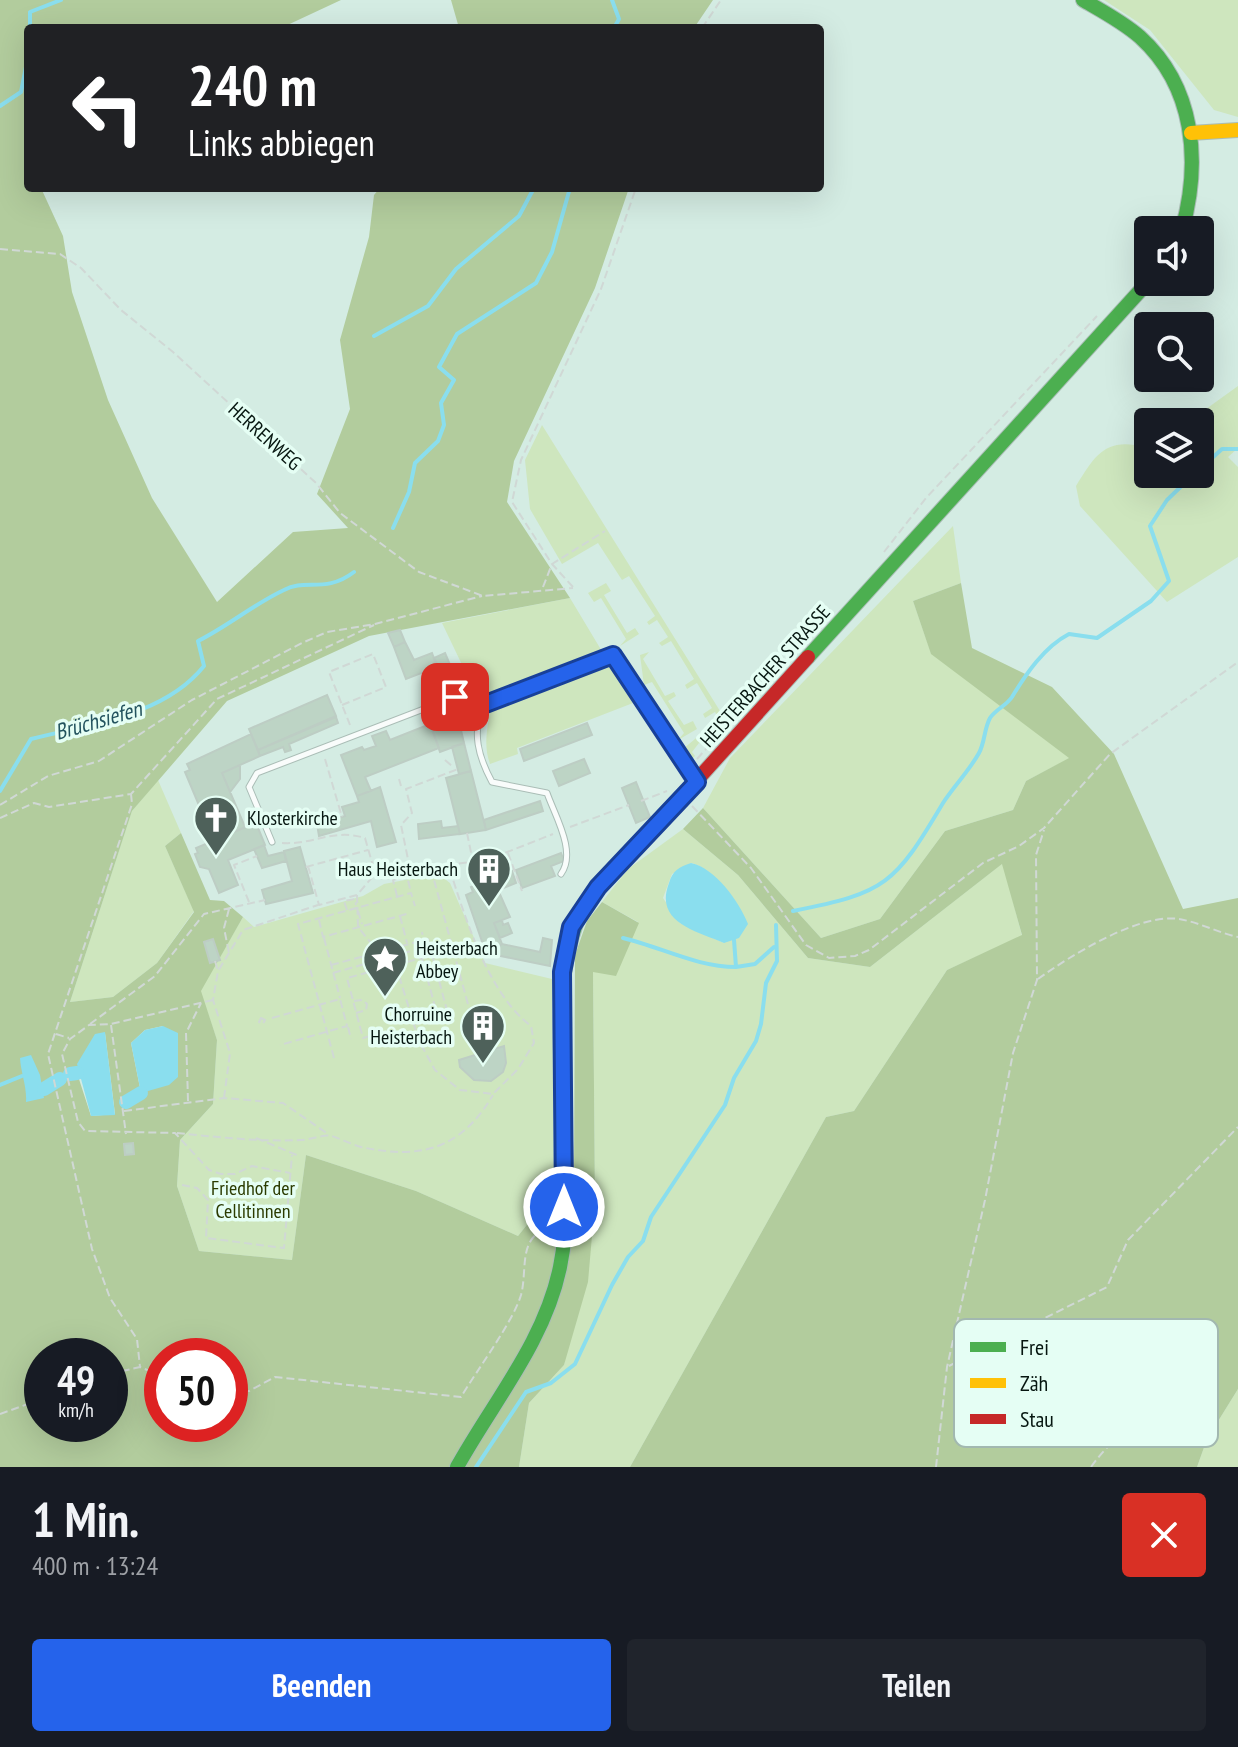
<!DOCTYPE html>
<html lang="de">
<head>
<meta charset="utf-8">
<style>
  :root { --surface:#171b24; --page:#20242c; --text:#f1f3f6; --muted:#9ea1a6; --accent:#2563eb }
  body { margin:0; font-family:"PT Sans Narrow",sans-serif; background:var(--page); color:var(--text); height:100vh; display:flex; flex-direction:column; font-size:30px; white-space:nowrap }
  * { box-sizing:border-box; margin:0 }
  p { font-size:26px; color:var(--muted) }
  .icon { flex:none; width:44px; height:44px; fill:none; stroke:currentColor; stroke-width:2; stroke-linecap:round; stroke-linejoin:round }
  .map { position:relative; height:1467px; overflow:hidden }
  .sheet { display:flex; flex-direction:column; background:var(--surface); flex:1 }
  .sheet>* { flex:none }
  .top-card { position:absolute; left:24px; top:24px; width:800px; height:168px; border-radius:8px; box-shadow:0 8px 32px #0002; background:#202124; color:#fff; overflow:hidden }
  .fabs { position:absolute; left:1134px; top:216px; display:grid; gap:16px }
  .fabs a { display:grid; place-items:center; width:80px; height:80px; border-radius:8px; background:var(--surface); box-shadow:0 8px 32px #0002; font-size:40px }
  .speed { position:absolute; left:24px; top:1338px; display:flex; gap:16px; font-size:40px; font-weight:700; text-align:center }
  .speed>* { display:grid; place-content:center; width:104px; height:104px; border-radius:50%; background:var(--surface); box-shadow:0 8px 32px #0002; line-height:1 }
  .speed small { font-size:20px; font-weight:400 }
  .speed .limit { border:12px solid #d22; background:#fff; color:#111 }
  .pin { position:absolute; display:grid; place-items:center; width:68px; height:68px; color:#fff; margin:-34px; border-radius:16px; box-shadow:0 4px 12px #0006 }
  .me { position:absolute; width:88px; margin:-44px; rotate:0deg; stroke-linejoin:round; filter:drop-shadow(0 0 6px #0008) }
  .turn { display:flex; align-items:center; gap:28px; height:168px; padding:0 32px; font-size:36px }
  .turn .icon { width:104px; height:104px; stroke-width:2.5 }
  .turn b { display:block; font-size:56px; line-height:68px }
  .round { display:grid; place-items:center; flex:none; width:84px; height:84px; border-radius:8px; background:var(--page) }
  .head { display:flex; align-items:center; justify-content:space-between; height:136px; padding:0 32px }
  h1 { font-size:48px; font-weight:700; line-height:60px }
  .button { display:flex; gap:16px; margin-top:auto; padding:16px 32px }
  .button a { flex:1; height:92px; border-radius:8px; background:var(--accent); color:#fff; font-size:32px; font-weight:700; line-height:92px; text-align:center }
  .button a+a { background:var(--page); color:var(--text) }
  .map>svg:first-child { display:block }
  .green { fill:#cee6be; fill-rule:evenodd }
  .forest { fill:#b2cc9d; fill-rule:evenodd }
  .water { fill:#8adeee }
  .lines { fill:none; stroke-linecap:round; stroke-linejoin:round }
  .stream { stroke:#8adeee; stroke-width:4 }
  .canal { stroke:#8adeee; stroke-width:14 }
  .building { fill:#bdd4c5; stroke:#bdcdc4; stroke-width:2 }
  .lane-casing { stroke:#aabdb6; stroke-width:7 }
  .fast-casing { stroke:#aabdb6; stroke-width:16 }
  .slow-casing { stroke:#aabdb6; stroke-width:16 }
  .jam-casing { stroke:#aabdb6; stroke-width:16 }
  .path { stroke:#d0d8d5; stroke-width:2; stroke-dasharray:8 4; stroke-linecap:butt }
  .lane { stroke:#f9fcfb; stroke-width:5 }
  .fast { stroke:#4caf50; stroke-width:14 }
  .slow { stroke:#ffc107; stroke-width:14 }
  .jam { stroke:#c62828; stroke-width:14 }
  .route-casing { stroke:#184099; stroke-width:20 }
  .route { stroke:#2563eb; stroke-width:14 }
  .labels { text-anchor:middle; stroke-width:7; stroke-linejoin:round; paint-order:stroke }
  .street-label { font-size:20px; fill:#061610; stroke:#e5fef4 }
  .poi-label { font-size:20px; fill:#061610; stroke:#e5fef4; text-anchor:start }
  .park-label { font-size:20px; fill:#2b3b00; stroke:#e5fef4 }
  .water-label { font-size:22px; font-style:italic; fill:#23535e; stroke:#e5fef4 }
  .key { fill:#e5fef4; stroke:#a2b8b0; stroke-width:2 }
  .key-label { font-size:22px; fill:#061610 }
</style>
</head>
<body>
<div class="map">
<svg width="1238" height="1467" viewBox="0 0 1238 1467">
  <rect width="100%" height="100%" fill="#d4ece3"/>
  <!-- green -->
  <path class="green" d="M1104,0H1238V117L1214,110L1150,30Z
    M1238,386V448L1228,457L1238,467V557L1167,602L1080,506L1076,486C1096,453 1107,436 1148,448V474H1200V422H1188Z
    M542,425L725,719L704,745L699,743L692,752L695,756L691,760L683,749L719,719L715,712L705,718L703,714L712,708L697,683L687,689L685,685L694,679L671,641L662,646L659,643L668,637L657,620L649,625L647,622L655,616L629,576L622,580L598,543L562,564L530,509L525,460Z
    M953,526L961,583L913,601L931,653L1070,758L1026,781L1013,810L945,831L880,919L821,938L703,808L730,758Z
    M606,583L611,591L604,595L627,633L635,628L639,634L620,646L626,639L601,598L594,602L588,593Z
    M570,598L633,703L517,748L518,754L490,764C480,737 494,713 489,696H477L442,623Z
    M649,652L643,659L665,696L674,692L676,696L668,701L684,725L693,721L697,729L678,740L684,733L652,682L644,685L640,655Z
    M158,780L181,833L165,846L194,911L157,963L113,997L70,1002L132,811Z
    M683,829L738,875L808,958L870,967L1003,863L1022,936L947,970L854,1111L826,1117L630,1467H519L529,1403L564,1365L595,1201L593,972L638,922L602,902L628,869ZM691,863C725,871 720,913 724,943L680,923L663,898L672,874Z
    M431,875L441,876L450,883L485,963L552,979L554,1191L518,1236L416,1191L306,1155L292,1260L199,1251L177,1186L180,1140L213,1104L217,1040L200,991L243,917L254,927L363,896L384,884Z
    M1238,1389V1467H1197L1207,1439Z"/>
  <!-- forest -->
  <path class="forest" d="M0,0H341L281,28H28V188H41L63,236L72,292L108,400L152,498L217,602L293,532L348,528L317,494L350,409L340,340L369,237L374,195L380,188H629L595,288L514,461L507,502L570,598L369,636L227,701L132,811L70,1002L113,997L157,963L194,912L165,846L181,833L210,900L224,901L243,917L201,991L217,1040L213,1104L180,1140L177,1186L199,1251L292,1260L306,1155L416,1191L518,1236L554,1191L574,1190L575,955L587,921L602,902L639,923L616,976L593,972L595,1201L588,1282L564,1365L529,1403L519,1467H0ZM163,1026L141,1093L131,1043L145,1030ZM105,1033L115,1114L91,1116L77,1073ZM42,1356H110V1424H42ZM162,1356H230V1424H162Z
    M451,0H713L694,28H459Z
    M961,583L972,648L1052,687L1114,754L1183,909L1238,898V1389L1207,1439L1197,1467H630L826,1117L854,1111L947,970L1022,935L1002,864L870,967L808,958L738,875L683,829L703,808L821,938L880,919L945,831L1013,810L1026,781L1069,758L931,654L913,601Z"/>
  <!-- water -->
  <path class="water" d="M691,863C715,868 739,901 748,924L739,938L724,943C695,931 654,922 669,883C673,870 679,867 691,863Z
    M163,1026L178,1033V1077L169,1085L141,1093L131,1043L145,1030Z
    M105,1032L115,1115L91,1116L77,1064L95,1034Z
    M31,1055L40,1075L44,1098L26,1102C27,1086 21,1074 20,1058Z"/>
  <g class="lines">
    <!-- stream -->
    <path class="stream" d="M612,0L619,19L614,28
      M30,28V12L61,0
      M0,106L21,92L28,57
      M374,336L428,306L456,269L519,216L534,188
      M1200,469L1222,449H1238
      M393,528L409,492L415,463L438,441L444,425L441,403L454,380L439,367L457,334L536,283L552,252L570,188
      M0,791L31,739C90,724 164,716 204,666L198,641C228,626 254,604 284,590C306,578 325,594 354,572
      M793,911C886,893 895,884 943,803C954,786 969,771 979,753C985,742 984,729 990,718C996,709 1006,706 1012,697C1026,674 1044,647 1069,634L1097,638L1151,601L1169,581L1150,526L1167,500L1194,474
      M623,938C661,947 697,967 736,967L734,940
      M736,967L755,964L774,947
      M0,1085L22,1076
      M476,1467L526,1392L551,1383L575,1364L612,1285L628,1257L643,1241L651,1217L725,1105L734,1078L756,1041L761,1024L766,983L777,961L776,925"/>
    <!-- canal -->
    <path class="canal" d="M70,1074L77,1073
      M44,1089L60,1079
      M126,1102L141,1093"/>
  </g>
  <!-- building -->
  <path class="building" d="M400,630L405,642L394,647L388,633Z
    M405,642L414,660L432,653L437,667L406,679L394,647Z
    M445,653L461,691L451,695L434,658Z
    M327,695L336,716L258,750L249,729Z
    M457,713L464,743L440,752L430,724Z
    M336,717L338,723L289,744L291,750L285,752L283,747L260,756L258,750Z
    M587,723L592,735L524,761L520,749Z
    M430,724L439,748L365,777L371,791L357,796L341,755L362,747L364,750L376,746L372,736L386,731L390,740Z
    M251,734L260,756L222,773L245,827L214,841L185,772L190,770L187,764Z
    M464,743L471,771L459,774L452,747Z
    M584,759L590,773L559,786L553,771Z
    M240,765V779L230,792L222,773Z
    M471,771L486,830L460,834L446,778Z
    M636,782L650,817L636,823L622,788Z
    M380,787L396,842L377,847L371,821L319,836L316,818L321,816L323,822L345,816L342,807L359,802L357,796Z
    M540,801L543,811L486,830L484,820Z
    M441,821L442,828L458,826L460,834L419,839L418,824Z
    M256,823L265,845L228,860L238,885L219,893L209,869L200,867L195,854L198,853L196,848Z
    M264,845L268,856L284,852L286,861L262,868L254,849Z
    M300,847L313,893L266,904L262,890L292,881L284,851Z
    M561,853L564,861L551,866L555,876L522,888L516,870Z
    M512,871L516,883L498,890L510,917L494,923L502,944L486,953L466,895L473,892L471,887Z
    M502,920L503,925L508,923L512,933L500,938L494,923Z
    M543,938L552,940L550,966L486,953L502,944L540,952Z
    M213,939L220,960L210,963L204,942Z
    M504,1046L506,1063L503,1072L491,1081L474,1080L460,1067L459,1060Z
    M133,1143L134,1154L125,1155L124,1144Z"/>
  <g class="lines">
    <!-- lane casing -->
    <g class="lane-casing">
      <path id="lane" d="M483,705C472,733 478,756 492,782L547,793C555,816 577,852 561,874
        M272,842L249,787L257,773L455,697L483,705L613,655L695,780"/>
    </g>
    <!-- fast casing -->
    <g class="fast-casing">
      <path id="fast" d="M1083,0C1102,11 1123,22 1140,37C1195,87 1201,162 1182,230
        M808,657L1148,282
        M457,1467C493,1402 545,1341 560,1267C583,1155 534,1006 584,905"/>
    </g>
    <!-- slow casing -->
    <g class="slow-casing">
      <path id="slow" d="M1191,133L1238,130"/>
    </g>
    <!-- jam casing -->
    <g class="jam-casing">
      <path id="jam" d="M584,905L808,657"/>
    </g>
    <!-- path -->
    <path class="path" d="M702,28L721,0
      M0,249L60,254L81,268L121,310L173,352L316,483L340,513L419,572L483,596L573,588
      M884,552L926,498L1097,316
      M543,587L552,564L605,531
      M573,587L552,564L512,502L521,460L601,289L636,188
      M342,705L386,687L373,654L329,672L350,725
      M325,759L342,817
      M697,759L769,678
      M445,760L452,766
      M399,779L401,786
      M131,794L132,804L48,1054L92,1249L110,1298L137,1339L140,1367
      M641,801L667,791
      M0,805L48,776L99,761L192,700L302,643L327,632L375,624L482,596
      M692,806L751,868L806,945L829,958L855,956L869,950L983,863L1019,846L1044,828L1110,754L1238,662
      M0,818L34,803L49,807L131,794L217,699L374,625
      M570,827L629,805
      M467,833L473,862
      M282,843C314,845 333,828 365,838L375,873
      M508,853L522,891
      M308,866L319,905L357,895L375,874L487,860L553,834
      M306,867L368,850
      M410,869L401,825L412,813L406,789L458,769
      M431,869L472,1019
      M357,895L358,927L400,979L419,1041L435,1070L460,1090L493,1094L518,1069L534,1043L531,1026C488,994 465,917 449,867
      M397,896L393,880L407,876L411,893
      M249,902L234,865L257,856
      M229,909L224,928L229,953
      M347,910L344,901L355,899L356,905
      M358,911L362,924
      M400,916L407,943
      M319,920L323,937L410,913
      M324,938L340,998
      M215,961L218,971
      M331,965L428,939L450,1022
      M333,973L425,947L422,932
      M1038,979C1070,956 1138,913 1179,919C1198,922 1219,933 1238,937
      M213,1000L111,1024L89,1025L70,1039L62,1054L78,1122L85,1131L175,1133L209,1170L221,1174H235L252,1166L290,1173
      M354,1001L363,1000L367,1004L366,1010L356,1013
      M261,1018L265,1020L263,1024L259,1022Z
      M272,1018L340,999L347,1026L280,1045
      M90,1024L155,976L204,914L265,900
      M111,1025L126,1134
      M348,1027L351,1039
      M382,1033L363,1038L347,978L422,958L438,1018L416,1024
      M56,1034L69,1038
      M334,1058L298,924L411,893L415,906
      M224,1098L230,1053L213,1000L218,971L243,930L318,905
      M188,1101L186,1033L201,1003
      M124,1111L224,1098L283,1103L328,1134
      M177,1133C217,1137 261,1142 301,1140C311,1140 322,1134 332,1136C341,1139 351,1144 361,1147C421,1160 461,1149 493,1095
      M256,1138L299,1156
      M182,1185L197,1188L208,1200L206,1238L284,1248L292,1155
      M949,1366L1107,1287L1128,1240L1238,1127
      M110,1374L140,1367L162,1376
      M230,1391H249L275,1377L461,1397C477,1370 513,1322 521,1295C528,1269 517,1236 550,1228
      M0,1414L42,1399
      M936,1467L947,1367L985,1200L1013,1053L1037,980L1036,855L1044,830
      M1091,1467C1119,1428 1147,1417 1188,1395"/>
    <!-- lane -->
    <use href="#lane" class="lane"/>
    <!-- fast -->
    <use href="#fast" class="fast"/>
    <!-- slow -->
    <use href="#slow" class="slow"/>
    <!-- jam -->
    <use href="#jam" class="jam"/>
  </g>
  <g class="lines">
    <!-- route casing -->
    <g class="route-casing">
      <path id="route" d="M455,697L483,705L613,655L697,782L598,887L571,927L562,972L564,1207"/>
    </g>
    <!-- route -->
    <use href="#route" class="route"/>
  </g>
  <!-- icons -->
  <defs>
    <g id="church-pin" transform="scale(2.3)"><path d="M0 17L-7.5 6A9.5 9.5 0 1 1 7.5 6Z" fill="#4e615a" stroke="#e5fef4"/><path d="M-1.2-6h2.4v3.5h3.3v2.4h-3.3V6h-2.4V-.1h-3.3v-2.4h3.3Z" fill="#fff"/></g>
    <g id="building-pin" transform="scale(2.3)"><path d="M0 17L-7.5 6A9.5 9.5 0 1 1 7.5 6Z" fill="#4e615a" stroke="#e5fef4"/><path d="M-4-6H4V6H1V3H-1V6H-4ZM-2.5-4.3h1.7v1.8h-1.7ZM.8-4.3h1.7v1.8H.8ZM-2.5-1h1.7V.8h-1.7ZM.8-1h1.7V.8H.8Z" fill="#fff"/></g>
    <g id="sight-pin" transform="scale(2.3)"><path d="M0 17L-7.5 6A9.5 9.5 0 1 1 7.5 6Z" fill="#4e615a" stroke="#e5fef4"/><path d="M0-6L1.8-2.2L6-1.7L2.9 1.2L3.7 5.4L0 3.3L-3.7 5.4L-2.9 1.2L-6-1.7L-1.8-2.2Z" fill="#fff"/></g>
  </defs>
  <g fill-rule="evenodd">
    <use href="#church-pin" x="216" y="818"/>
    <use href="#building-pin" x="489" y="869"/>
    <use href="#sight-pin" x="385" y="959"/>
    <use href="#building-pin" x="483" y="1026"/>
  </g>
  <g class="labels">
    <!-- street labels -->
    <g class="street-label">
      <text transform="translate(265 436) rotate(42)" y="7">HERRENWEG</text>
      <text transform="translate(765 676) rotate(-48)" y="7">HEISTERBACHER STRASSE</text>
    </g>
    <!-- poi labels -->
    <g class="poi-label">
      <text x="247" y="825">Klosterkirche</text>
      <text x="458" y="876" text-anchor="end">Haus Heisterbach</text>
      <text x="416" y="955">Heisterbach<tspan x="416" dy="23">Abbey</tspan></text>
      <text x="452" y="1021" text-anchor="end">Chorruine<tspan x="452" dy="23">Heisterbach</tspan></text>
    </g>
    <!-- park labels -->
    <g class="park-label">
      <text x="253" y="1195">Friedhof der<tspan x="253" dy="23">Cellitinnen</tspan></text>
    </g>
    <!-- water labels -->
    <g class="water-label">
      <text transform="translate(98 720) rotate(-16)" y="8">Brüchsiefen</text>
    </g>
  </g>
  <!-- legend -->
  <rect x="954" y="1319" width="264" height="128" rx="12" class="key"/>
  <rect x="970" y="1342" width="36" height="10" fill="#4caf50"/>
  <rect x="970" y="1378" width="36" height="10" fill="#ffc107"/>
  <rect x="970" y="1414" width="36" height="10" fill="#c62828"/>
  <g class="key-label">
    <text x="1020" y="1355">Frei</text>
    <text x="1020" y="1391">Zäh</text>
    <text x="1020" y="1427">Stau</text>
  </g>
</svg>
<div class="fabs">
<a><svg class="icon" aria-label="sound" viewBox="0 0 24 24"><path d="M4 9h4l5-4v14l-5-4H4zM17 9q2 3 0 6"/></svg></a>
<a><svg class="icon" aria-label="search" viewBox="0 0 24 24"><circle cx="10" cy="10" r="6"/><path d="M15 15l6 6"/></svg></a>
<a><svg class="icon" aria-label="layers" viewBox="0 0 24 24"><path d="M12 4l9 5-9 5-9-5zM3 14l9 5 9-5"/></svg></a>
</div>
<div class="speed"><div>49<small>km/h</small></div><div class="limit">50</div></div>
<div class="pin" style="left:455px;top:697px;background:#d93025"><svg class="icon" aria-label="arrive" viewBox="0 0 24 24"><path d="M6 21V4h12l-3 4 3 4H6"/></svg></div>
<svg class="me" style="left:564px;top:1207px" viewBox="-20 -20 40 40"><circle r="17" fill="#2563eb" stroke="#fff" stroke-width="3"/><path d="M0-11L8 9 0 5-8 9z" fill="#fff"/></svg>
<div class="top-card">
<div class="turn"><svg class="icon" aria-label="left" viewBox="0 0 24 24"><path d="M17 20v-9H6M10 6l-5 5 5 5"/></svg><div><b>240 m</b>Links abbiegen</div></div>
</div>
</div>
<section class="sheet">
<div class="head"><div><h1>1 Min.</h1><p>400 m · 13:24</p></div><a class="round" style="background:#d93025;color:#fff"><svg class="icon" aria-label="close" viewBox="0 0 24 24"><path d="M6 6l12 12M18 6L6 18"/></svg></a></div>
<div class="button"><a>Beenden</a><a>Teilen</a></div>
</section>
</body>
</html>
